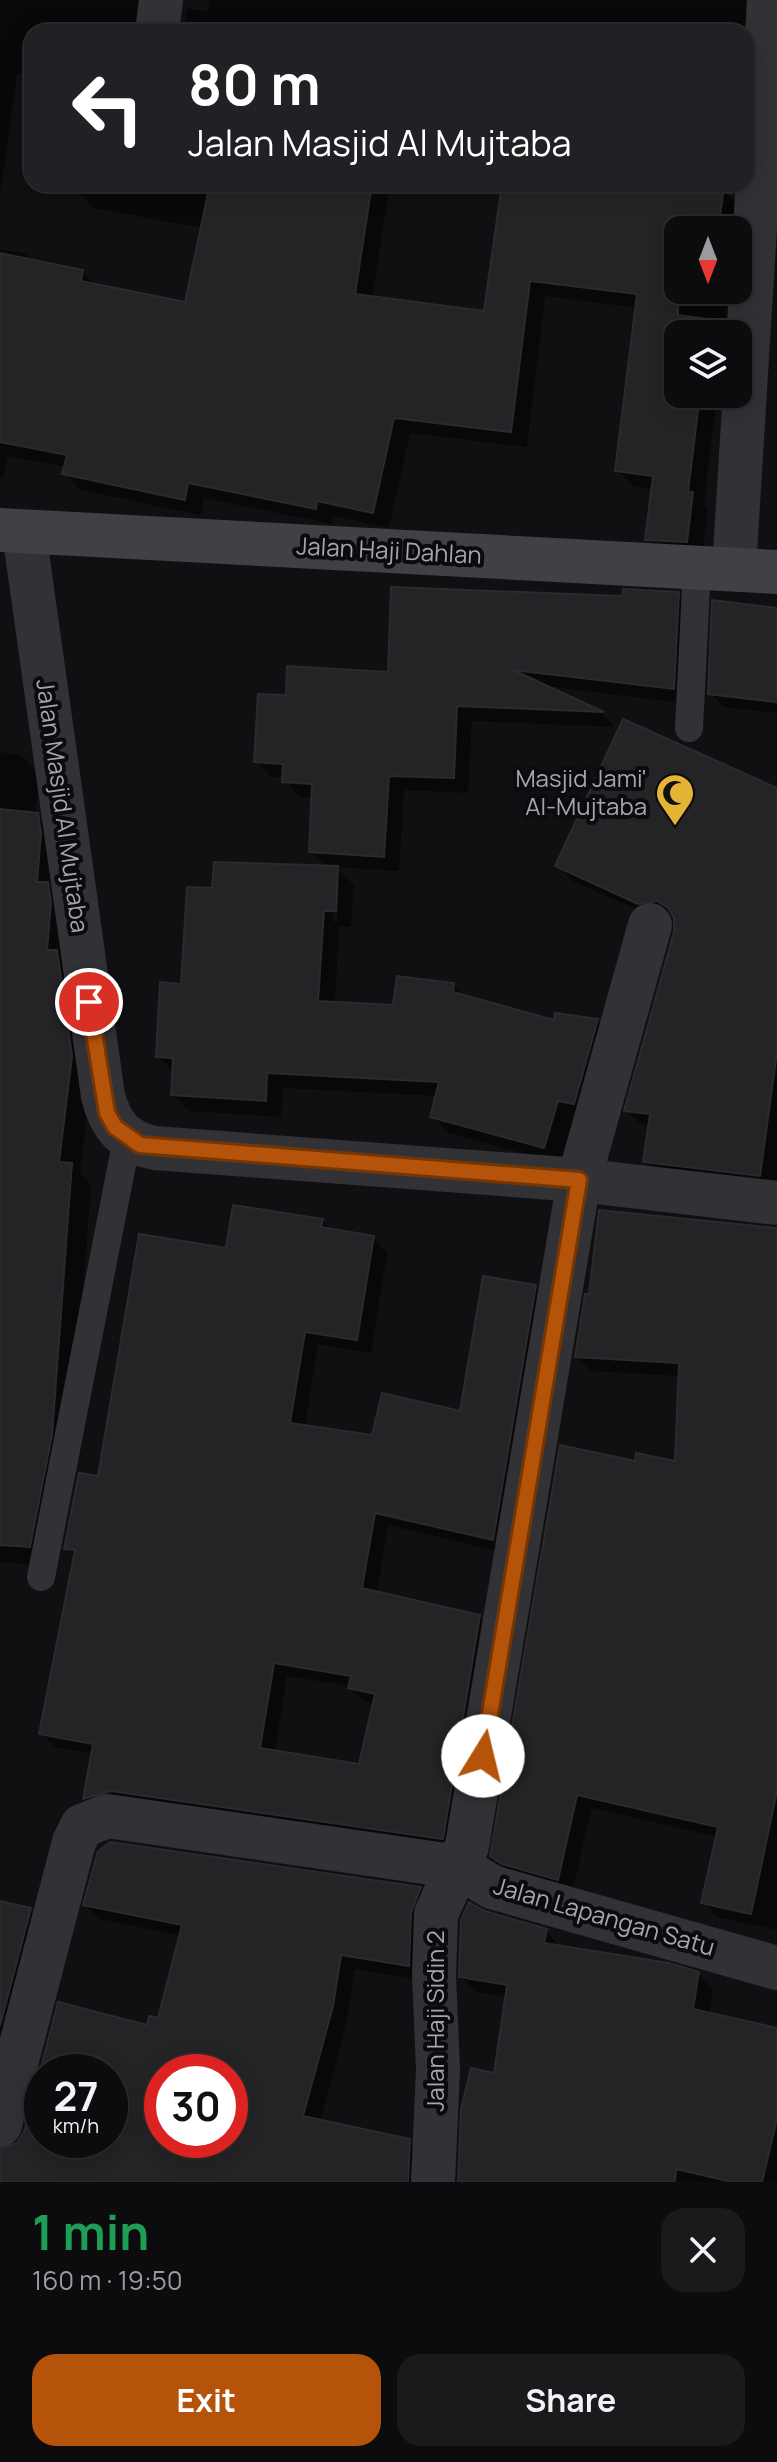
<!DOCTYPE html>
<html lang="en">
<head>
<meta charset="utf-8">
<style>
  :root { --surface:#0c0c0e; --page:#1a1a1c; --text:#f1f3f6; --muted:#9a9b9e; --line:#2c2c2e; --accent:#b45309 }
  body { margin:0; font-family:Manrope,sans-serif; background:var(--page); color:var(--text); height:100vh; display:flex; flex-direction:column; font-size:30px; white-space:nowrap }
  * { box-sizing:border-box; margin:0 }
  p { font-size:26px; color:var(--muted) }
  .icon { flex:none; width:44px; height:44px; fill:none; stroke:currentColor; stroke-width:2; stroke-linecap:round; stroke-linejoin:round }
  .map { position:relative; height:2182px; overflow:hidden }
  .drawer { display:flex; flex-direction:column; background:var(--surface); flex:1 }
  .drawer>* { flex:none }
  .guide { position:absolute; left:24px; top:24px; width:730px; height:168px; border-radius:24px; box-shadow:0 4px 20px #0003,0 0 0 2px var(--line); background:#202124; color:#fff; overflow:hidden }
  .needle { width:52px; rotate:180deg }
  .fabs { position:absolute; left:664px; top:216px; display:grid; gap:16px }
  .fabs a { display:grid; place-items:center; width:88px; height:88px; border-radius:16px; background:var(--surface); box-shadow:0 4px 20px #0003,0 0 0 2px var(--line); font-size:40px }
  .speed { position:absolute; left:24px; top:2054px; display:flex; gap:16px; font-size:40px; font-weight:700; text-align:center }
  .speed>* { display:grid; place-content:center; width:104px; height:104px; border-radius:50%; background:var(--surface); box-shadow:0 4px 20px #0003,0 0 0 2px var(--line); line-height:1 }
  .speed small { font-size:20px; font-weight:400 }
  .speed .limit { border:12px solid #d22; background:#fff; color:#111 }
  .pin { position:absolute; display:grid; place-items:center; width:68px; height:68px; color:#fff; margin:-34px; border:4px solid #fff; border-radius:50%; box-shadow:0 2px 8px #0007 }
  .me { position:absolute; width:88px; margin:-44px; rotate:9deg; stroke-linejoin:round; filter:drop-shadow(0 0 6px #0008) }
  .turn { display:flex; align-items:center; gap:28px; height:168px; padding:0 32px; font-size:36px }
  .turn .icon { width:104px; height:104px; stroke-width:2.5 }
  .turn b { display:block; font-size:56px; line-height:68px }
  .round { display:grid; place-items:center; flex:none; width:84px; height:84px; border-radius:24px; background:var(--page) }
  .summary { display:flex; align-items:center; justify-content:space-between; height:136px; padding:0 32px }
  h1 { font-size:48px; font-weight:700; line-height:60px; color:#1e9e55 }
  .cta { display:flex; gap:16px; margin-top:auto; padding:16px 32px }
  .cta a { flex:1; height:92px; border-radius:24px; background:var(--accent); color:#fff; font-size:32px; font-weight:700; line-height:92px; text-align:center }
  .cta a+a { background:var(--page); color:var(--text) }
  .map>svg:first-child { display:block }
  .shadow { fill:#0007; fill-rule:evenodd }
  .building { fill:#242326; stroke:#2b2a2e; stroke-width:2; fill-rule:evenodd }
  .lines { fill:none; stroke-linecap:round; stroke-linejoin:round }
  .lane { stroke:#323236; stroke-width:28 }
  .street { stroke:#323236; stroke-width:44 }
  .secondary { stroke:#404146; stroke-width:44 }
  .route-casing { stroke:#753606; stroke-width:20 }
  .route { stroke:#b45309; stroke-width:14 }
  .labels { text-anchor:middle; stroke-width:8; stroke-linejoin:round; paint-order:stroke }
  .street-label { font-size:24px; fill:#a2a6b2; stroke:#0b0b0d }
  .poi-label { font-size:24px; fill:#a2a6b2; stroke:#0b0b0d; text-anchor:end }
</style>
</head>
<body>
<div class="map">
<svg width="777" height="2182" viewBox="0 0 777 2182">
  <rect width="100%" height="100%" fill="#101012"/>
  <!-- shadow -->
  <path class="shadow" d="M0,0H137L152,15L151,32H32V76L17,74L0,198Z
    M210,0H751L745,32H184L187,8L208,12Z
    M80,184H390L372,299L485,313L503,184H721L720,188L739,205L736,230H678V290H729L724,334H678V394H717L704,506L708,510L702,557L664,555L647,539L653,489L634,487L618,471L638,308L545,296L527,447L410,433L389,528L333,516L332,524L204,498L200,515L81,490L65,474L66,467L7,456L4,478H0V250L26,253L35,262L82,272L97,286L187,304L202,228L94,208L78,192Z
    M678,594L693,609L689,704L546,686L603,714L615,727L472,721L468,793L404,790L399,871L336,867L354,885L351,927L339,926L335,1004L394,1007L453,985L465,997L556,1022L597,1021L613,1037L574,1117L560,1163L448,1133L432,1116L437,1096L283,1088L281,1117L189,1111L173,1095L174,1073L158,1056L214,890L328,868L311,851L314,798L299,797L284,777H271L256,761L288,698L390,674L624,598ZM335,881H339L337,922L333,921Z
    M777,611V700L722,693V697L777,704V713L724,707L710,693Z
    M0,752L20,755L40,775L35,815L58,835L91,1077L80,1173L91,1185L71,1456L49,1566L0,1562Z
    M777,790V1190L660,1176L646,1162L650,1126L641,1124L627,1110L676,932L674,915L654,917L572,881L558,866Z
    M322,1221L332,1231L373,1238L387,1252L371,1353L318,1344L305,1427L374,1438L461,1413L535,1287L549,1301L506,1553L388,1525L377,1594L480,1617L493,1631L456,1852L98,1811L85,1798L93,1754L55,1747L41,1733L75,1558L66,1548L100,1478L228,1250ZM287,1676L350,1686L364,1701L375,1704L360,1767L275,1752Z
    M777,1229V1930L717,1917L703,1902L718,1837L592,1808L572,1893L507,1871L492,1856L636,1463L677,1464L680,1376L591,1371L577,1356Z
    M420,1889L435,1903L423,1980L355,1969L347,2021L320,2122L409,2140L424,2155V2182H0V2151L19,2145L26,2133L60,2004L148,2028L159,2020L181,1936L100,1919L86,1905ZM42,2072H110V2140H42ZM162,2072H230V2140H162Z
    M0,1903L30,1910L45,1925L0,2095Z
    M484,1913L546,1930L560,1948L698,1974L713,1988L709,2015L777,2030V2182H457L463,2109L495,2076L508,1997L476,1992L461,1977Z"/>
  <!-- building -->
  <path class="building" d="M210,184H372L355,294L484,311L502,184L724,187L718,230H678V315L709,319L708,334H678V394H700L688,492H693L687,542L645,540L653,476L615,471L637,294L530,281L511,432L394,418L373,513L317,501L316,509L188,483L185,500L62,474L67,455L0,442V253L83,270L81,281L185,302Z
    M391,587L622,596L623,589L679,592L674,689L513,670L604,712L457,706L454,778L389,776L384,857L309,852L312,784L282,782L283,764L254,762L258,694L286,695L287,666L388,672Z
    M712,600L777,608V702L708,694Z
    M623,719L777,788V1052L760,1176L643,1162L650,1114L624,1111L674,932V918L668,908L657,901L638,904L555,866Z
    M0,809L38,813L41,833L37,882H48L51,902L47,950H57L72,1056L59,1162L72,1163L52,1435L30,1547L0,1545Z
    M214,862L338,866L336,911H324L318,1001L393,1005L397,976L454,983L453,992L554,1020L555,1013L598,1019L574,1104L558,1101L544,1148L430,1117L439,1082L267,1073L266,1101L171,1095L173,1058L156,1057L160,982L181,984L187,887L212,888Z
    M233,1205L323,1219L321,1227L374,1236L357,1340L305,1332L290,1423L372,1435L382,1393L460,1411L483,1276L536,1285L493,1540L375,1513L362,1588L480,1615L443,1839L111,1791L83,1799L93,1744L39,1734L75,1550L64,1549L79,1473L98,1476L139,1234L226,1248ZM274,1663L351,1676L348,1688L375,1694L359,1764L260,1748Z
    M599,1210L777,1228V1791L751,1914L701,1903L718,1827L577,1795L558,1880L502,1864L490,1856L560,1445L635,1461L636,1453L675,1461L679,1363L575,1357L585,1294H589Z
    M110,1842L421,1887L411,1913L409,1966L341,1955L333,2006L303,2116L410,2139L408,2182H0V2149L17,2143L24,2132L58,2002L147,2025L149,2016L158,2018L182,1925L83,1905L98,1851ZM42,2072H110V2140H42ZM162,2072H230V2140H162Z
    M0,1901L31,1908L0,2026Z
    M469,1902L485,1911L547,1929L544,1943L669,1963L699,1972L693,2009L777,2028V2119L762,2182H732L676,2169L675,2182H458L461,2109L471,2068L494,2073L507,1985L459,1977L461,1920Z"/>
  <g class="lines">
    <!-- lane -->
    <path class="lane" d="M689,728L697,568
      M41,1577L127,1139"/>
    <!-- street -->
    <path class="street" d="M157,32L161,0
      M24,532L103,1096C111,1126 124,1142 155,1148L579,1180L777,1203
      M734,569L769,0
      M0,2125L74,1842L82,1826L107,1816L459,1867L492,1887L777,1968
      M433,2182L438,2069L434,1975L436,1914L467,1846L579,1180L650,925"/>
    <!-- secondary -->
    <path class="secondary" d="M0,530L777,572"/>
  </g>
  <g class="lines">
    <!-- route casing -->
    <g class="route-casing">
      <path id="route" d="M89,1002L107,1113L115,1127L140,1145L579,1180L483,1756"/>
    </g>
    <!-- route -->
    <use href="#route" class="route"/>
  </g>
  <!-- icons -->
  <defs>
    <g id="mosque-pin" transform="scale(2)"><path d="M0 17L-7.5 6A9.5 9.5 0 1 1 7.5 6Z" fill="#e5b335" stroke="#0b0b0d"/><path d="M3.5-4.9A6 6 0 1 0 3.5 4.9A5 5 0 1 1 3.5-4.9Z" fill="#111"/></g>
  </defs>
  <g fill-rule="evenodd">
    <use href="#mosque-pin" x="675" y="793"/>
  </g>
  <g class="labels">
    <!-- street labels -->
    <g class="street-label">
      <text transform="translate(389 551) rotate(3)" y="8">Jalan Haji Dahlan</text>
      <text transform="translate(62 806) rotate(82)" y="8">Jalan Masjid Al Mujtaba</text>
      <text transform="translate(604 1917) rotate(16)" y="8">Jalan Lapangan Satu</text>
      <text transform="translate(436 2021) rotate(-90)" y="8">Jalan Haji Sidin 2</text>
    </g>
    <!-- poi labels -->
    <g class="poi-label">
      <text x="647" y="787">Masjid Jami'<tspan x="647" dy="28">Al-Mujtaba</tspan></text>
    </g>
  </g>
</svg>
<div class="fabs">
<a><svg class="needle" viewBox="-14 -14 28 28"><path d="M0-13l5 13h-10z" fill="#e53935"/><path d="M0 13l5-13h-10z" fill="#9a9b9e"/></svg></a>
<a><svg class="icon" aria-label="layers" viewBox="0 0 24 24"><path d="M12 4l9 5-9 5-9-5zM3 14l9 5 9-5"/></svg></a>
</div>
<div class="speed"><div>27<small>km/h</small></div><div class="limit">30</div></div>
<div class="pin" style="left:89px;top:1002px;background:#d93025"><svg class="icon" aria-label="arrive" viewBox="0 0 24 24"><path d="M6 21V4h12l-3 4 3 4H6"/></svg></div>
<svg class="me" style="left:483px;top:1756px" viewBox="-20 -20 40 40"><circle r="19" fill="#fff"/><path d="M0-13L10 11 0 6-10 11z" fill="#b45309"/></svg>
<div class="guide">
<div class="turn"><svg class="icon" aria-label="left" viewBox="0 0 24 24"><path d="M17 20v-9H6M10 6l-5 5 5 5"/></svg><div><b>80 m</b>Jalan Masjid Al Mujtaba</div></div>
</div>
</div>
<section class="drawer">
<div class="summary"><div><h1>1 min</h1><p>160 m · 19:50</p></div><a class="round"><svg class="icon" aria-label="close" viewBox="0 0 24 24"><path d="M6 6l12 12M18 6L6 18"/></svg></a></div>
<div class="cta"><a>Exit</a><a>Share</a></div>
</section>
</body>
</html>
